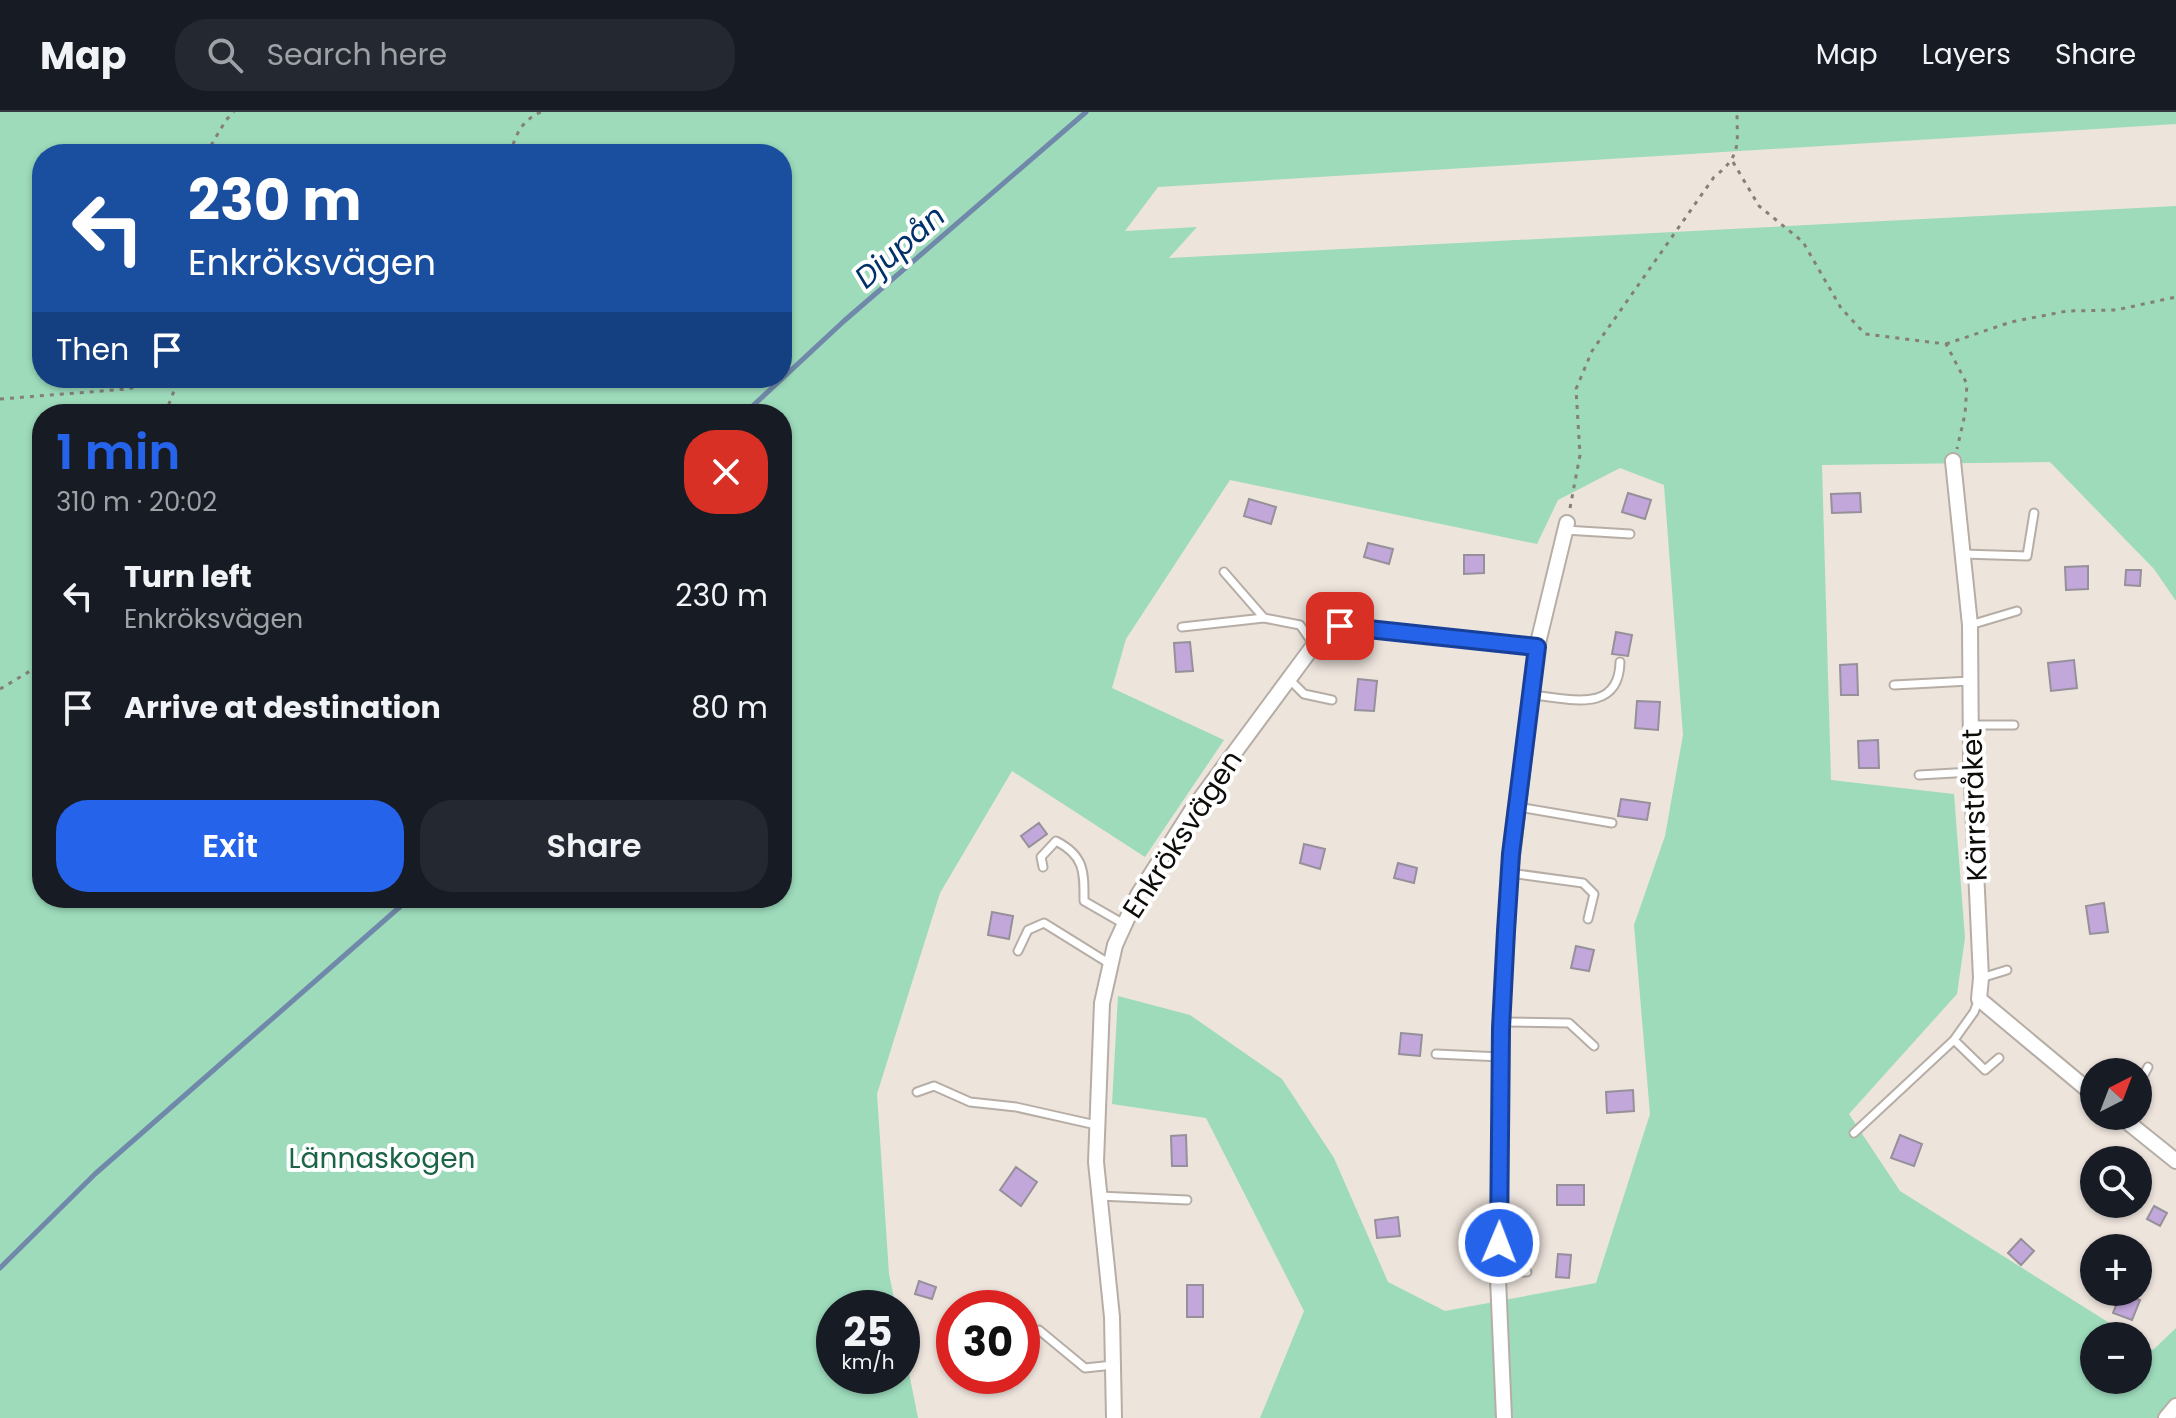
<!DOCTYPE html>
<html lang="en">
<head>
<meta charset="utf-8">
<style>
  :root { --surface:#171b24; --page:#242831; --text:#f1f3f6; --muted:#9ea1a6; --line:#363941; --accent:#2563eb }
  body { margin:0; font-family:Poppins,sans-serif; background:var(--page); color:var(--text); height:100vh; display:flex; flex-direction:column; font-size:30px; white-space:nowrap }
  * { box-sizing:border-box; margin:0 }
  p { font-size:26px; color:var(--muted) }
  .icon { flex:none; width:44px; height:44px; fill:none; stroke:currentColor; stroke-width:2; stroke-linecap:round; stroke-linejoin:round }
  .map { position:relative; flex:1; overflow:hidden }
  .drawer { position:absolute; left:32px; top:292px; width:760px; height:504px; display:flex; flex-direction:column; background:var(--surface); border-radius:32px; box-shadow:0 2px 6px #0004 }
  .drawer>* { flex:none }
  .guide { position:absolute; left:32px; top:32px; width:760px; height:244px; border-radius:32px; box-shadow:0 2px 6px #0004; background:#1a4fa0; color:#fff; overflow:hidden }
  .needle { width:52px; rotate:42deg }
  .fabs { position:absolute; left:2080px; top:946px; display:grid; gap:16px }
  .fabs a { display:grid; place-items:center; width:72px; height:72px; border-radius:50%; background:var(--surface); box-shadow:0 2px 6px #0004; font-size:40px }
  .speed { position:absolute; left:816px; top:1178px; display:flex; gap:16px; font-size:40px; font-weight:700; text-align:center }
  .speed>* { display:grid; place-content:center; width:104px; height:104px; border-radius:50%; background:var(--surface); box-shadow:0 2px 6px #0004; line-height:1 }
  .speed small { font-size:20px; font-weight:400 }
  .speed .limit { border:12px solid #d22; background:#fff; color:#111 }
  .pin { position:absolute; display:grid; place-items:center; width:68px; height:68px; color:#fff; margin:-34px; border-radius:16px; box-shadow:0 4px 12px #0006 }
  .me { position:absolute; width:88px; margin:-44px; rotate:1deg; stroke-linejoin:round; filter:drop-shadow(0 0 6px #0008) }
  .turn { display:flex; align-items:center; gap:28px; height:168px; padding:0 24px; font-size:36px }
  .turn .icon { width:104px; height:104px; stroke-width:2.5 }
  .turn b { display:block; font-size:56px; line-height:68px }
  .then { display:flex; align-items:center; height:76px; padding:0 24px; background:#0003; gap:16px; font-size:30px }
  .round { display:grid; place-items:center; flex:none; width:84px; height:84px; border-radius:32px; background:var(--page) }
  .head { display:flex; align-items:center; justify-content:space-between; height:136px; padding:0 24px }
  h1 { font-size:48px; font-weight:600; line-height:60px; color:var(--accent) }
  .action { display:flex; gap:16px; margin-top:auto; padding:16px 24px }
  .action a { flex:1; height:92px; border-radius:32px; background:var(--accent); color:#fff; font-size:32px; font-weight:600; line-height:92px; text-align:center }
  .action a+a { background:var(--page); color:var(--text) }
  ul { padding:0; list-style:none }
  li { display:flex; align-items:center; gap:24px; height:112px; padding:0 24px }
  li div { flex:1 }
  li b { display:block; font-size:30px }
  li em { font-style:normal }
  header { display:flex; align-items:center; gap:48px; box-sizing:border-box; height:112px; padding:0 40px; background:var(--surface); border-bottom:2px solid var(--line) }
  header strong { font-size:38px }
  nav { display:flex; gap:44px; margin-inline-start:auto; font-size:28px }
  .search { width:560px; height:72px; background:var(--page); display:flex; align-items:center; gap:20px; box-sizing:border-box; padding:0 28px; border-radius:32px; color:var(--muted); font-size:30px }
  .map>svg:first-child { display:block }
  .green { fill:#9ddbbb; fill-rule:evenodd }
  .lines { fill:none; stroke-linecap:round; stroke-linejoin:round }
  .stream { stroke:#7088a9; stroke-width:5 }
  .building { fill:#c2a7db; stroke:#959099; stroke-width:2 }
  .lane-casing { stroke:#b6aea6; stroke-width:11 }
  .street-casing { stroke:#b6aea6; stroke-width:18 }
  .path { stroke:#857f79; stroke-width:3; stroke-dasharray:4 6; stroke-linecap:butt }
  .lane { stroke:#fff; stroke-width:7 }
  .street { stroke:#fff; stroke-width:14 }
  .route-casing { stroke:#184099; stroke-width:20 }
  .route { stroke:#2563eb; stroke-width:14 }
  .labels { text-anchor:middle; stroke-width:8; stroke-linejoin:round; paint-order:stroke }
  .street-label { font-size:28px; fill:#0e0c09; stroke:#fff }
  .park-label { font-size:28px; fill:#1b6446; stroke:#fff }
  .water-label { font-size:30px; font-style:italic; fill:#013169; stroke:#fff }
</style>
</head>
<body>
<header>
<strong>Map</strong>
<div class="search"><svg class="icon" aria-label="search" viewBox="0 0 24 24"><circle cx="10" cy="10" r="6"/><path d="M15 15l6 6"/></svg>Search here</div>
<nav><a>Map</a><a>Layers</a><a>Share</a></nav>
</header>
<div class="map">
<svg width="2176" height="1306" viewBox="0 0 2176 1306">
  <rect width="100%" height="100%" fill="#ede4dc"/>
  <!-- green -->
  <path class="green" d="M0,0H2176V12L1158,75L1125,119L1197,115L1169,146L2176,94V489L2154,457L2050,350L1822,353L1831,668L1954,682L1965,826L1957,882L1849,1002L1900,1079L2130,1224H2094V1268H2138V1229L2153,1238L2176,1216V1306H1260L1304,1199L1206,1006L1112,992L1118,884L1190,903L1282,967L1334,1046L1388,1170L1445,1199L1596,1171L1650,1002L1634,813L1665,724L1683,623L1664,373L1620,356L1558,388L1537,432L1230,368L1126,527L1112,576L1224,628L1145,745L1012,659L940,781L877,982L889,1162L896,1196H834V1264H902V1226L918,1306H0ZM42,42H782V266H42ZM42,302H782V786H42Z"/>
  <g class="lines">
    <!-- stream -->
    <path class="stream" d="M744,302L844,209L1086,0
      M0,1156L95,1062L410,786"/>
  </g>
  <!-- building -->
  <path class="building" d="M1628,381L1651,388L1645,407L1622,400Z
    M1860,381L1861,400L1832,401L1831,382Z
    M1249,387L1276,395L1271,412L1244,404Z
    M1368,431L1393,437L1389,452L1364,445Z
    M1464,443H1484V461L1464,462Z
    M2088,454V477L2066,478L2065,455Z
    M2126,458H2141L2140,474L2125,473Z
    M1616,520L1632,523L1628,544L1612,542Z
    M1190,530L1193,559L1176,560L1174,531Z
    M2074,548L2077,576L2051,579L2048,551Z
    M1857,552L1858,583H1841L1840,553Z
    M1358,567L1377,569L1374,599L1355,598Z
    M1637,589L1660,590L1658,618L1635,616Z
    M1878,628L1879,656H1859L1858,629Z
    M1621,687L1650,691L1647,708L1618,704Z
    M1039,711L1047,722L1029,735L1021,724Z
    M1304,732L1325,737L1320,757L1300,751Z
    M1398,751L1417,756L1414,771L1394,766Z
    M2104,791L2108,820L2090,822L2086,794Z
    M992,800L1013,804L1009,827L988,823Z
    M1576,834L1594,838L1589,859L1571,856Z
    M1401,921L1422,923L1420,944L1399,942Z
    M1633,978L1634,999L1607,1001L1606,980Z
    M1186,1023L1187,1054H1172L1171,1024Z
    M1900,1023L1922,1032L1914,1054L1891,1046Z
    M1016,1055L1037,1070L1021,1094L1000,1078Z
    M1557,1073H1584V1093H1557Z
    M2154,1094L2167,1101L2160,1114L2147,1107Z
    M1398,1105L1400,1124L1377,1126L1375,1108Z
    M2021,1127L2034,1139L2021,1153L2008,1141Z
    M1558,1142L1571,1143L1569,1166L1556,1165Z
    M919,1169L936,1175L932,1187L915,1182Z
    M1187,1173H1203V1205H1187Z
    M2121,1181L2140,1188L2132,1208L2113,1201Z"/>
  <g class="lines">
    <!-- lane casing -->
    <g class="lane-casing">
      <path id="lane" d="M1565,418L1630,422
        M1963,442L2027,444L2034,401
        M1224,460L1264,506
        M1970,513L2017,499
        M1182,515L1264,506L1300,513L1314,533
        M1289,567L1304,582L1332,588
        M1894,573L1970,569
        M1532,583C1567,586 1619,603 1620,550
        M1971,613H2014
        M1919,663L1972,660
        M1518,695L1612,711
        M1043,755L1041,745L1056,729C1085,744 1084,760 1084,789L1124,812
        M1510,761L1583,771L1594,782L1588,807
        M1018,839L1028,818L1044,811L1110,852
        M1981,866L2007,858
        M1502,910L1569,911L1594,934
        M1954,928L1985,958L1999,946
        M1436,942L1501,945
        M2138,974L2148,955
        M917,980L934,974L970,990L1016,995L1096,1013
        M1854,1021L1954,928L1974,900L1979,887
        M1099,1084L1187,1088
        M1498,1161L1527,1160
        M1022,1227L1023,1222L1039,1218L1085,1256L1113,1253"/>
    </g>
    <!-- street casing -->
    <g class="street-casing">
      <path id="street" d="M1953,349L1970,513L1971,649L1981,866L1979,887L2094,983
        M2120,1004L2176,1049
        M1114,1306L1112,1205L1096,1050L1102,891L1115,833L1138,783L1192,698L1314,533L1340,514L1537,535
        M1504,1306L1498,1166L1501,916L1510,761L1537,535L1567,411
        M2166,1306L2176,1294"/>
    </g>
    <!-- path -->
    <path class="path" d="M206,42L226,8L234,0
      M510,42C516,22 521,9 541,0
      M1733,50L1759,94L1803,130L1841,196L1865,222L1946,232L1967,272L1965,302L1957,337
      M1946,232L2011,210L2067,199L2116,198L2176,185
      M0,287L127,277L179,266L205,273L216,266
      M165,302L179,266
      M1570,396L1580,343L1576,277L1592,239L1714,65C1742,43 1737,33 1737,0
      M0,577L42,552"/>
    <!-- lane -->
    <use href="#lane" class="lane"/>
    <!-- street -->
    <use href="#street" class="street"/>
  </g>
  <g class="lines">
    <!-- route casing -->
    <g class="route-casing">
      <path id="route" d="M1340,514L1537,535L1511,742L1506,819L1501,916L1499,1131"/>
    </g>
    <!-- route -->
    <use href="#route" class="route"/>
  </g>
  <g class="labels">
    <!-- street labels -->
    <g class="street-label">
      <text transform="translate(1974 693) rotate(-92)" y="10">Kärrstråket</text>
      <text transform="translate(1182 722) rotate(-57)" y="10">Enkröksvägen</text>
    </g>
    <!-- park labels -->
    <g class="park-label">
      <text x="382" y="1056">Lännaskogen</text>
    </g>
    <!-- water labels -->
    <g class="water-label">
      <text transform="translate(900 135) rotate(-41)" y="10">Djupån</text>
    </g>
  </g>
</svg>
<div class="fabs">
<a><svg class="needle" viewBox="-14 -14 28 28"><path d="M0-13l5 13h-10z" fill="#e53935"/><path d="M0 13l5-13h-10z" fill="#9ea1a6"/></svg></a>
<a><svg class="icon" aria-label="search" viewBox="0 0 24 24"><circle cx="10" cy="10" r="6"/><path d="M15 15l6 6"/></svg></a>
<a>+</a>
<a>−</a>
</div>
<div class="speed"><div>25<small>km/h</small></div><div class="limit">30</div></div>
<div class="pin" style="left:1340px;top:514px;background:#d93025"><svg class="icon" aria-label="arrive" viewBox="0 0 24 24"><path d="M6 21V4h12l-3 4 3 4H6"/></svg></div>
<svg class="me" style="left:1499px;top:1131px" viewBox="-20 -20 40 40"><circle r="17" fill="#2563eb" stroke="#fff" stroke-width="3"/><path d="M0-11L8 9 0 5-8 9z" fill="#fff"/></svg>
<div class="guide">
<div class="turn"><svg class="icon" aria-label="left" viewBox="0 0 24 24"><path d="M17 20v-9H6M10 6l-5 5 5 5"/></svg><div><b>230 m</b>Enkröksvägen</div></div>
<div class="then">Then<svg class="icon" aria-label="arrive" viewBox="0 0 24 24"><path d="M6 21V4h12l-3 4 3 4H6"/></svg></div>
</div>
<section class="drawer">
<div class="head"><div><h1>1 min</h1><p>310 m · 20:02</p></div><a class="round" style="background:#d93025;color:#fff"><svg class="icon" aria-label="close" viewBox="0 0 24 24"><path d="M6 6l12 12M18 6L6 18"/></svg></a></div>
<ul>
<li><svg class="icon" aria-label="left" viewBox="0 0 24 24"><path d="M17 20v-9H6M10 6l-5 5 5 5"/></svg><div><b>Turn left</b><p>Enkröksvägen</p></div><em>230 m</em></li>
<li><svg class="icon" aria-label="arrive" viewBox="0 0 24 24"><path d="M6 21V4h12l-3 4 3 4H6"/></svg><div><b>Arrive at destination</b></div><em>80 m</em></li>
</ul>
<div class="action"><a>Exit</a><a>Share</a></div>
</section>
</div>
</body>
</html>
